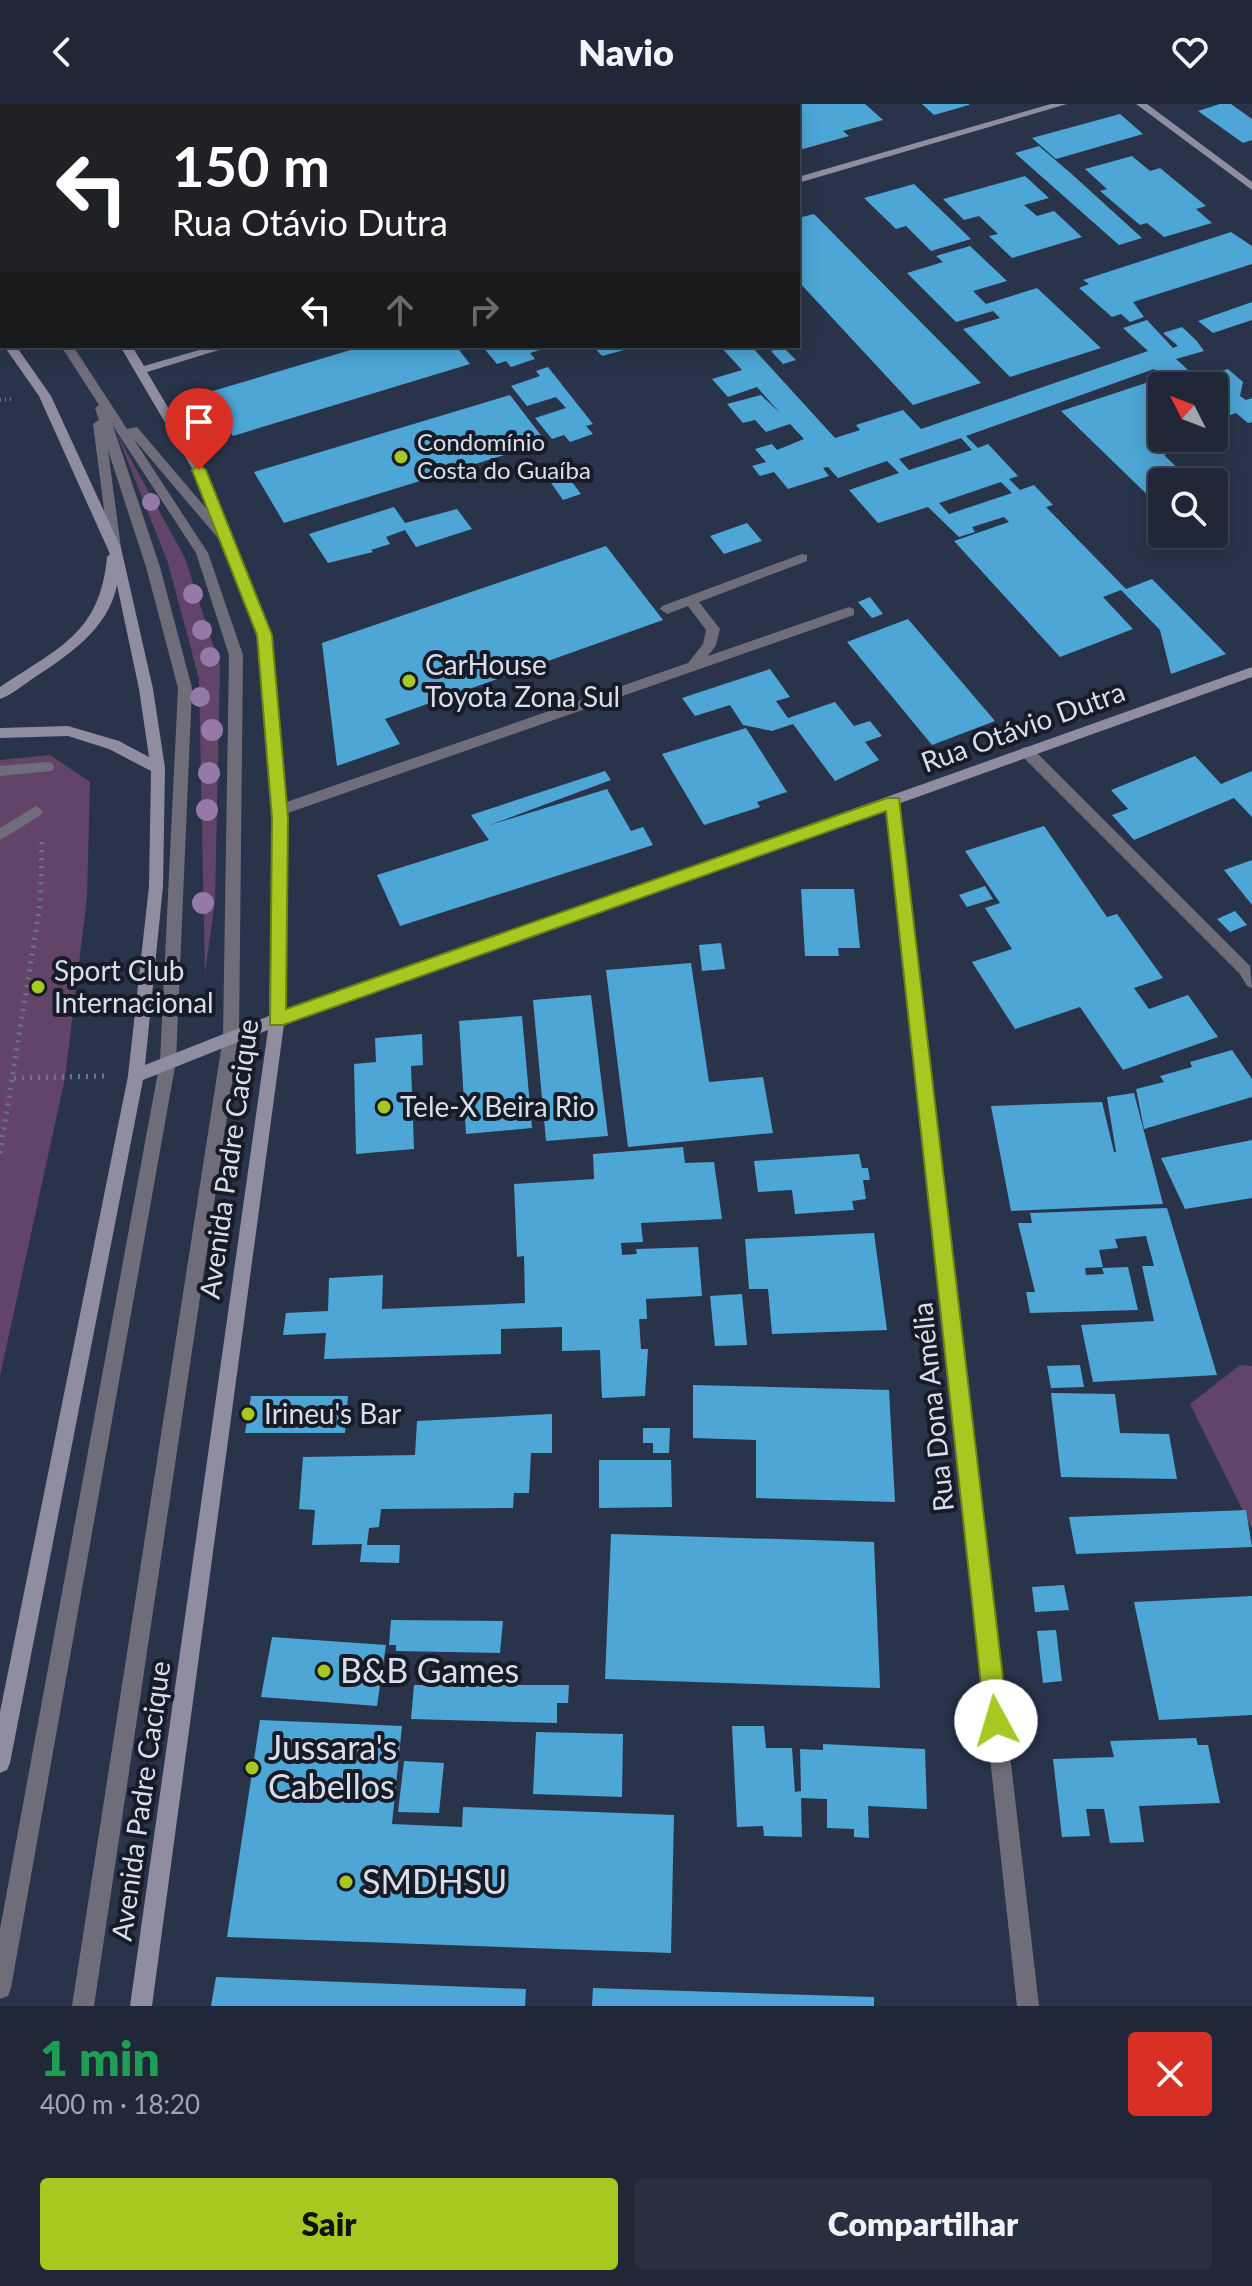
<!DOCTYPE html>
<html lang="pt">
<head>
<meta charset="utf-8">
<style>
  :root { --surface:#1f2738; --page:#272f40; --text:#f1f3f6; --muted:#a1a5ae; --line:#3c4453; --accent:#a6c821 }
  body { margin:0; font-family:Lato,sans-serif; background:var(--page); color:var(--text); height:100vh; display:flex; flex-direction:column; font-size:30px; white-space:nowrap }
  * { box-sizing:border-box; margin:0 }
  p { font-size:26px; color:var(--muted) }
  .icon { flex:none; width:44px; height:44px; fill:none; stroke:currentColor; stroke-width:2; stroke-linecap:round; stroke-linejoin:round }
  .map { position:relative; height:1902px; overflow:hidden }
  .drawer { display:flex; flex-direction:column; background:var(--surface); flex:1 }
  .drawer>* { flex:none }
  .top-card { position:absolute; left:0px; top:0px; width:800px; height:244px; box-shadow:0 4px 20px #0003,0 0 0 2px var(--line); background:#202124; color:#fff; overflow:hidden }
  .needle { width:52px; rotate:312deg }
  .controls { position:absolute; left:1148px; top:268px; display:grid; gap:16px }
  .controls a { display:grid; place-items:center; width:80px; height:80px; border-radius:8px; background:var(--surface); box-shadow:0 4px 20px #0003,0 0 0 2px var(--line); font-size:40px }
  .pin { position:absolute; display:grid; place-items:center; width:68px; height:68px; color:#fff; margin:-82px -34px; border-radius:50% 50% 50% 0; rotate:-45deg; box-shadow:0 0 8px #0007 }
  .pin .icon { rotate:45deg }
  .me { position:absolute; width:88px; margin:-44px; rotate:354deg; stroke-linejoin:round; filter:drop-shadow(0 0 6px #0008) }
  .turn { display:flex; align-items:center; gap:28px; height:168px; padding:0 40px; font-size:36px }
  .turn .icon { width:104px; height:104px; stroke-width:2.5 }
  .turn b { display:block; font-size:56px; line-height:68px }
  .lanes { display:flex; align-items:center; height:76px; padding:0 40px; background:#0003; justify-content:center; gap:40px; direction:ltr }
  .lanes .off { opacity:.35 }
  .round { display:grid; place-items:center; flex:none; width:84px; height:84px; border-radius:8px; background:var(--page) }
  .overview { display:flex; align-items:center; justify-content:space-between; height:136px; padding:0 40px }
  h1 { font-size:48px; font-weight:800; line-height:60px; color:#1e9e55 }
  .cta { display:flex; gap:16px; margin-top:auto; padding:16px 40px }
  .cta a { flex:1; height:92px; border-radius:8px; background:var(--accent); color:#111; font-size:32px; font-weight:800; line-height:92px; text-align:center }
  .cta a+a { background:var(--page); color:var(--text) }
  header { display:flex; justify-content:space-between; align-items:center; height:104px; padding:0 40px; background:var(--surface); font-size:36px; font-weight:800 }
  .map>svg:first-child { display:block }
  .green { fill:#634469 }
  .building { fill:#4da6d6; fill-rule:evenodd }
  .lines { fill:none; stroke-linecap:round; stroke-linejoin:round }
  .path-far1 { stroke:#6b7588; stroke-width:4; stroke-dasharray:1 4; stroke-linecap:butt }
  .path { stroke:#6b7588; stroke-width:5; stroke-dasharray:2 6; stroke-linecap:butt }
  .lane { fill:#6f6d7a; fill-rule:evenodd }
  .street { fill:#6f6d7a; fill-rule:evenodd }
  .secondary { fill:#908da1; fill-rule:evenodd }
  .tree { fill:#9479a9 }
  .route { fill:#a6c821; stroke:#6c8215; stroke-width:2 }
  .poi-dot { fill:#a6c821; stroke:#161b26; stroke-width:3 }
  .labels { text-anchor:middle; stroke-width:8; stroke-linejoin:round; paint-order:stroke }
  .far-poi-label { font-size:24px; fill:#d7dfed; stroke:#161b26; text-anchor:start }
  .poi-label { font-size:28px; fill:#d7dfed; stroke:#161b26; text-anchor:start }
  .street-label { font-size:28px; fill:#d7dfed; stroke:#161b26 }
  .near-poi-label { font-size:34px; fill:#d7dfed; stroke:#161b26; text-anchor:start }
</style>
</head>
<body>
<header><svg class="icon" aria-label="back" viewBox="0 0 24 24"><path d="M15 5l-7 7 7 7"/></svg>Navio<svg class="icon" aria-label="heart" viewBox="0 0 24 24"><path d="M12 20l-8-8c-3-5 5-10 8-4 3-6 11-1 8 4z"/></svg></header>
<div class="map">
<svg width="1252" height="1902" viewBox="0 0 1252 1902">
  <rect width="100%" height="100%" fill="#29344a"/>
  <!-- green -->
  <path class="green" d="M117,330L185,454L220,562L215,797L205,869L199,575L168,459Z
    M50,651L90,678L87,793L65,974L0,1272V656Z
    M1240,1261L1252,1262V1425L1190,1300Z"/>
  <!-- building -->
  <path class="building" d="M798,0H865L883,16L843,27L849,32L803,45L798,41Z
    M922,0H969V1L934,11Z
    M1220,0H1231L1252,15V36L1243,39L1198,7Z
    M1120,10L1143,30L1056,55L1032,34Z
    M1039,42L1075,73L1142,134L1119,141L1015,49Z
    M1132,52L1150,67L1160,64L1206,102L1196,105L1212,119L1164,133L1147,119L1140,121L1100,87L1107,85L1085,65Z
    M1025,72L1049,94L1024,101L1037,112L1054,107L1082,133L1012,154L989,132L998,130L979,112L964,116L943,95Z
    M914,80L971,135L931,147L906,122L896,125L864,94Z
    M814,110L981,279L913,301L798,177V114Z
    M1231,128L1252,142V160L1133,198L1144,213L1130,218L1121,210L1112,213L1079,184L1089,180L1083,176Z
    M970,142L1007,177L973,187L986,200L1037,184L1101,244L1010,273L963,225L1000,214L993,207L956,218L907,169L943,158L936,152Z
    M1252,198V216L1213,229L1198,217Z
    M1147,216L1173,244L1178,242L1163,229L1182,223L1196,236L1204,247L1176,255L1198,275L1228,265L1243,278L1240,292L1246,296L1252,294V318L1248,319L1236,309L1214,317V282H1174L1154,265L966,332L978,344L988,340L1018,372L1009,375L1020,386L1034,381L1053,401L1046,403L1126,485L1152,475L1226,550L1171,570L1160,526L1121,486L1103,493L1133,525L1060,553L954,437L1009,418L1004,413L972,423L975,428L959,433L928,403L878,419L849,386L899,369L887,357L838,374L828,363L823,364L829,372L788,385L774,368L760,372L752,362L766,358L755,345L772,340L777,346L804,335L790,320L766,328L755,316L743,319L727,300L761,291L780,309L757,283L728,293L712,275L742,266L720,242H751L835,334L860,326L856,321L903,306L921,325L1148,247L1123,224ZM961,334L972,346L909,366L899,355ZM1001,378L1012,389L949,410L939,399Z
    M364,242H456L470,260L233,332L206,289Z
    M482,242H540L543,245L530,249L535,255L511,263L506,257L497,260Z
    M593,242H621L624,246L602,252Z
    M783,243L796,256L783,260L771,247Z
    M548,263L593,320L586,322L593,330L570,338L564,331L552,335L535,314L566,304L556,293L527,302L511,282L540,272L536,267Z
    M1161,274L1169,282H1162V334L1183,335L1168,340L1176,347L1164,351L1192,378H1162V405L1061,307Z
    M510,291L546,338L284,419L254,368Z
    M569,374L581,390L563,396L551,379Z
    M394,403L405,419L457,405L472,425L416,443L405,426L386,433L390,440L371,446L373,448L328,459L309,430Z
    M747,419L762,437L724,450L710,432Z
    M606,442L663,516L385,615L400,640L337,662L322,539Z
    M870,493L883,510L872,514L858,498Z
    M908,515L995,617L932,641L847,538Z
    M770,565L790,593L776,597L788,614L835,598L854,622L870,617L882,632L865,638L879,656L835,677L793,620L772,627L743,621L730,601L695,612L682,594Z
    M746,624L787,688L757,698L760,703L704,721L662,650Z
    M1195,652L1221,680L1252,667V713L1234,694L1134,736L1112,711L1128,705L1111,686Z
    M605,667L611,676L490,721L607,685L631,727L643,723L653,741L400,822L377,771L489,736L471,711Z
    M1044,722L1107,813L1117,810L1163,874L1134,884L1149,905L1188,891L1218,933L1123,966L1080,903L1015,925L972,858L1012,845L985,804L1000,799L965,747Z
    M1252,756V801L1224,766Z
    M985,782L993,795L967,803L959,791Z
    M801,785H854L860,844H838L839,852H805Z
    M1235,807L1247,821L1230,828L1217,815Z
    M721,839L725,865L702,867L699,841Z
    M691,859L709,978L763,973L773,1029L628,1043L606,866Z
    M591,891L608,1032L546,1037L533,896Z
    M522,912L532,1024L466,1030L459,917Z
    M422,930L423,961L411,962L414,1045L356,1050L354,960L376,958L375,934Z
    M1232,946L1252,975V993L1144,1025L1136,985L1164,978L1160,972L1192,963L1190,958Z
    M1134,989L1163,1100L1011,1107L991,1002L1102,998L1114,1048H1116L1107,993Z
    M1252,1036V1094L1185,1105L1161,1054Z
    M683,1043L685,1059L714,1058L722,1115L641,1119L643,1138L621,1139L622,1151L637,1150L636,1145L698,1143L702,1192L646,1195L647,1215H639L641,1245H648L645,1292L602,1294L600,1246L562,1247V1223L501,1225V1250L324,1255L326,1229L283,1231L286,1209L328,1207L329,1174L383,1171L382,1205L525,1199L524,1152L517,1153L514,1080L594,1075L593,1050Z
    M859,1050L862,1064H868L870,1076H863L866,1095L852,1097L854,1106L795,1110L792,1086L758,1088L754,1057Z
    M1167,1104L1217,1271L1093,1278L1081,1221L1154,1217L1142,1162H1154L1146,1132L1115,1135L1118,1144L1099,1146L1103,1163L1085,1164L1086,1171L1104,1170L1102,1164L1128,1163L1138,1206L1030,1209L1026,1188H1035L1018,1119H1032L1030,1109Z
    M874,1129L887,1226L772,1230L768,1185H749L745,1135Z
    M742,1190L747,1241L715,1242L710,1192Z
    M1080,1261L1084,1283L1051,1284L1047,1262Z
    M693,1281L889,1286L895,1398L756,1394V1336L693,1334Z
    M1051,1289L1115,1290L1120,1329L1169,1330L1177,1375L1061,1373Z
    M251,1292H348L345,1329H245Z
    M552,1310V1349H531L529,1389H514L513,1404L381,1405L379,1423L369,1424L367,1441H400L399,1459L360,1458L362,1440L312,1441L315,1406L299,1405L303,1353L415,1351L417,1317Z
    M643,1324H670L669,1349H653V1339H643Z
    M599,1356H671L672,1403L599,1404Z
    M1246,1406L1252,1443L1076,1450L1069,1413Z
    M611,1430L874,1438L880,1584L605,1575Z
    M1064,1481L1069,1506L1035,1508L1032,1483Z
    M1252,1492V1611L1159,1616L1134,1498Z
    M391,1516L503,1517L500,1549L396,1547V1541H389Z
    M1056,1526L1062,1577L1043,1579L1037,1527Z
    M272,1533L386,1541L377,1602L261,1593Z
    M414,1581H569L568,1599H557V1619L411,1615Z
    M260,1616L402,1622L392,1720L462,1723L463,1703L674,1711L671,1849L227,1833Z
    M732,1622H764L766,1644H792L795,1688L801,1687L800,1645L823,1646V1640L925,1645L927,1705L868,1702L869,1734L854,1733V1725L827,1724V1695L801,1694L802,1733L764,1732L763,1722L737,1723Z
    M536,1628L623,1630L622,1693L533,1690Z
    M1196,1634L1198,1641H1208L1220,1699L1139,1702L1144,1738L1110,1739L1104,1705H1086L1090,1732L1062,1733L1053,1655L1114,1653L1110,1637Z
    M404,1657L444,1659L439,1709L398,1708Z
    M216,1873L526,1885L525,1902H211Z
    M593,1884L874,1893V1902H592Z"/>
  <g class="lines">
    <!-- path-far1 -->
    <path class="path-far1" d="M0,296L12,295"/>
    <!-- path -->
    <path class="path" d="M14,974L107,972
      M0,1049L40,801L42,738"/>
    <!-- lane -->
    <path class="lane" d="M0,144H2V152H0Z
      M61,242H73L127,325L137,323L233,436L227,440L222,439L133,334L208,449L243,551L239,933L94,1902H72L223,933L229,551L196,449L113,322L160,463L192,584L176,957L11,1884L8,1892L0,1895V1825L160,957L178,584L146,463L108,346L121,444L115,448L109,444L93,320L99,316L95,304L99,301Z
      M802,450L807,451V457L699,498L720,525L716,541L708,552L849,503L854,505V511L285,710H275L273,706L275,702L688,559L703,540L706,526L688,502L667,510L660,505L662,502Z
      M47,658L52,659L54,663L52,667L0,672V662Z
      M36,702L43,707L41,711L0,736V724Z"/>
    <!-- street -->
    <path class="street" d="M1027,643L1032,644L1250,862L1252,884L1247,882L1240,870L1022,652L1020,648L1022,644Z
      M893,693L900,698L1039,1902H1017L886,698Z"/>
    <!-- secondary -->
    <path class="secondary" d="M1051,0H1067L798,79V73Z
      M1136,0H1147L1252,78V86Z
      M0,67H2V75H0Z
      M0,224H2V233H0Z
      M4,242H16L51,292L121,444L153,585L165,664L163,782L145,961L269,912L273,714L257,531L193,366L120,242H132L144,262L213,242H232L147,268L205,366L271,531L287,714L285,907L1252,563V573L284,920L152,1902H130L268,926L143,976L10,1659L7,1666L0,1669V1608L128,972L149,782L151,667L109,645L68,632L0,634V624L68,622L119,637L149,653L139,585L117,481C108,526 67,552 32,575C22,582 11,591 0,595V583C58,544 100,530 107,453L110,450L39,292Z"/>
  </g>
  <!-- trees -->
  <g class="tree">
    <circle cx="151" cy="398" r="9"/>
    <circle cx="193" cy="490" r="10"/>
    <circle cx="202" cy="526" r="10"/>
    <circle cx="210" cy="553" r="10"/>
    <circle cx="200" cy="593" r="10"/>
    <circle cx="212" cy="626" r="11"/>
    <circle cx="209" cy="669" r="11"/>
    <circle cx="207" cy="706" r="11"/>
    <circle cx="203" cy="799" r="11"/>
  </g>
  <!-- route -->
  <path class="route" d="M199,361L206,366L272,531L288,714L286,905L887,694H899L1008,1617L1004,1625L996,1628L988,1625L985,1617L886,707L283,921H270L272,714L257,531L192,366Z"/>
  <!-- markers -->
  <g class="poi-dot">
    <circle cx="401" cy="353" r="8"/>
    <circle cx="409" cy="577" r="8"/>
    <circle cx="38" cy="883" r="8"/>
    <circle cx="384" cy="1003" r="8"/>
    <circle cx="248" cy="1310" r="8"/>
    <circle cx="324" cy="1567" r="8"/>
    <circle cx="252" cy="1664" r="8"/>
    <circle cx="346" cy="1778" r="8"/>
  </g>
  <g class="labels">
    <!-- far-poi labels -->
    <g class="far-poi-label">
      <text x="417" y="347">Condomínio<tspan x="417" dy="28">Costa do Guaíba</tspan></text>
    </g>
    <!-- poi labels -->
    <g class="poi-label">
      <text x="425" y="571">CarHouse<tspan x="425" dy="32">Toyota Zona Sul</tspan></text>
      <text x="54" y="877">Sport Club<tspan x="54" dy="32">Internacional</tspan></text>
      <text x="400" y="1013">Tele-X Beira Rio</text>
      <text x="264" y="1320">Irineu's Bar</text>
    </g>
    <!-- street labels -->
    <g class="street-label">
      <text transform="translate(1023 623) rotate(-20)" y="10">Rua Otávio Dutra</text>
      <text transform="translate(229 1055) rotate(-82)" y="10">Avenida Padre Cacique</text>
      <text transform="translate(933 1303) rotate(-96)" y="10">Rua Dona Amélia</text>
      <text transform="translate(141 1697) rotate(-82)" y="10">Avenida Padre Cacique</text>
    </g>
    <!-- near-poi labels -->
    <g class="near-poi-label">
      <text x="340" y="1579">B&amp;B Games</text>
      <text x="268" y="1656">Jussara's<tspan x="268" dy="39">Cabellos</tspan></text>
      <text x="362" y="1790">SMDHSU</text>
    </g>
  </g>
</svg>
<div class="controls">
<a><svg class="needle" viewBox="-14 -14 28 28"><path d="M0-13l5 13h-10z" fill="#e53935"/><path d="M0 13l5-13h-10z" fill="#a1a5ae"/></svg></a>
<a><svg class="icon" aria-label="search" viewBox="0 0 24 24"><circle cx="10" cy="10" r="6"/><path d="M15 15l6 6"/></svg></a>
</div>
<div class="pin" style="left:199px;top:366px;background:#d93025"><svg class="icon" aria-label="arrive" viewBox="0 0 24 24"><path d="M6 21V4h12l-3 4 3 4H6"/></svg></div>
<svg class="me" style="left:996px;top:1617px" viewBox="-20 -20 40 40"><circle r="19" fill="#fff"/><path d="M0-13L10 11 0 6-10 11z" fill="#a6c821"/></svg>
<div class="top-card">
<div class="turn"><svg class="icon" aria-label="left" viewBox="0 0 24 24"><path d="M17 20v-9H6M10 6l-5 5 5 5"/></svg><div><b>150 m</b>Rua Otávio Dutra</div></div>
<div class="lanes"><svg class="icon" aria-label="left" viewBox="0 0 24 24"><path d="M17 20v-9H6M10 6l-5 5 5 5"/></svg><svg class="icon off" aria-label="ahead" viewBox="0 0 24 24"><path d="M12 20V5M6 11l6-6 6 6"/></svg><svg class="icon off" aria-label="right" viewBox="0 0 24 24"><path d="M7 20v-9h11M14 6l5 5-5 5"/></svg></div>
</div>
</div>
<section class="drawer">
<div class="overview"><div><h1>1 min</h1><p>400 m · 18:20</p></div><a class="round" style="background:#d93025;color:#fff"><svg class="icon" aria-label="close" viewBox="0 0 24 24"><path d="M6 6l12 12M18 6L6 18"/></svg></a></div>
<div class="cta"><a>Sair</a><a>Compartilhar</a></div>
</section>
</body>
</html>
